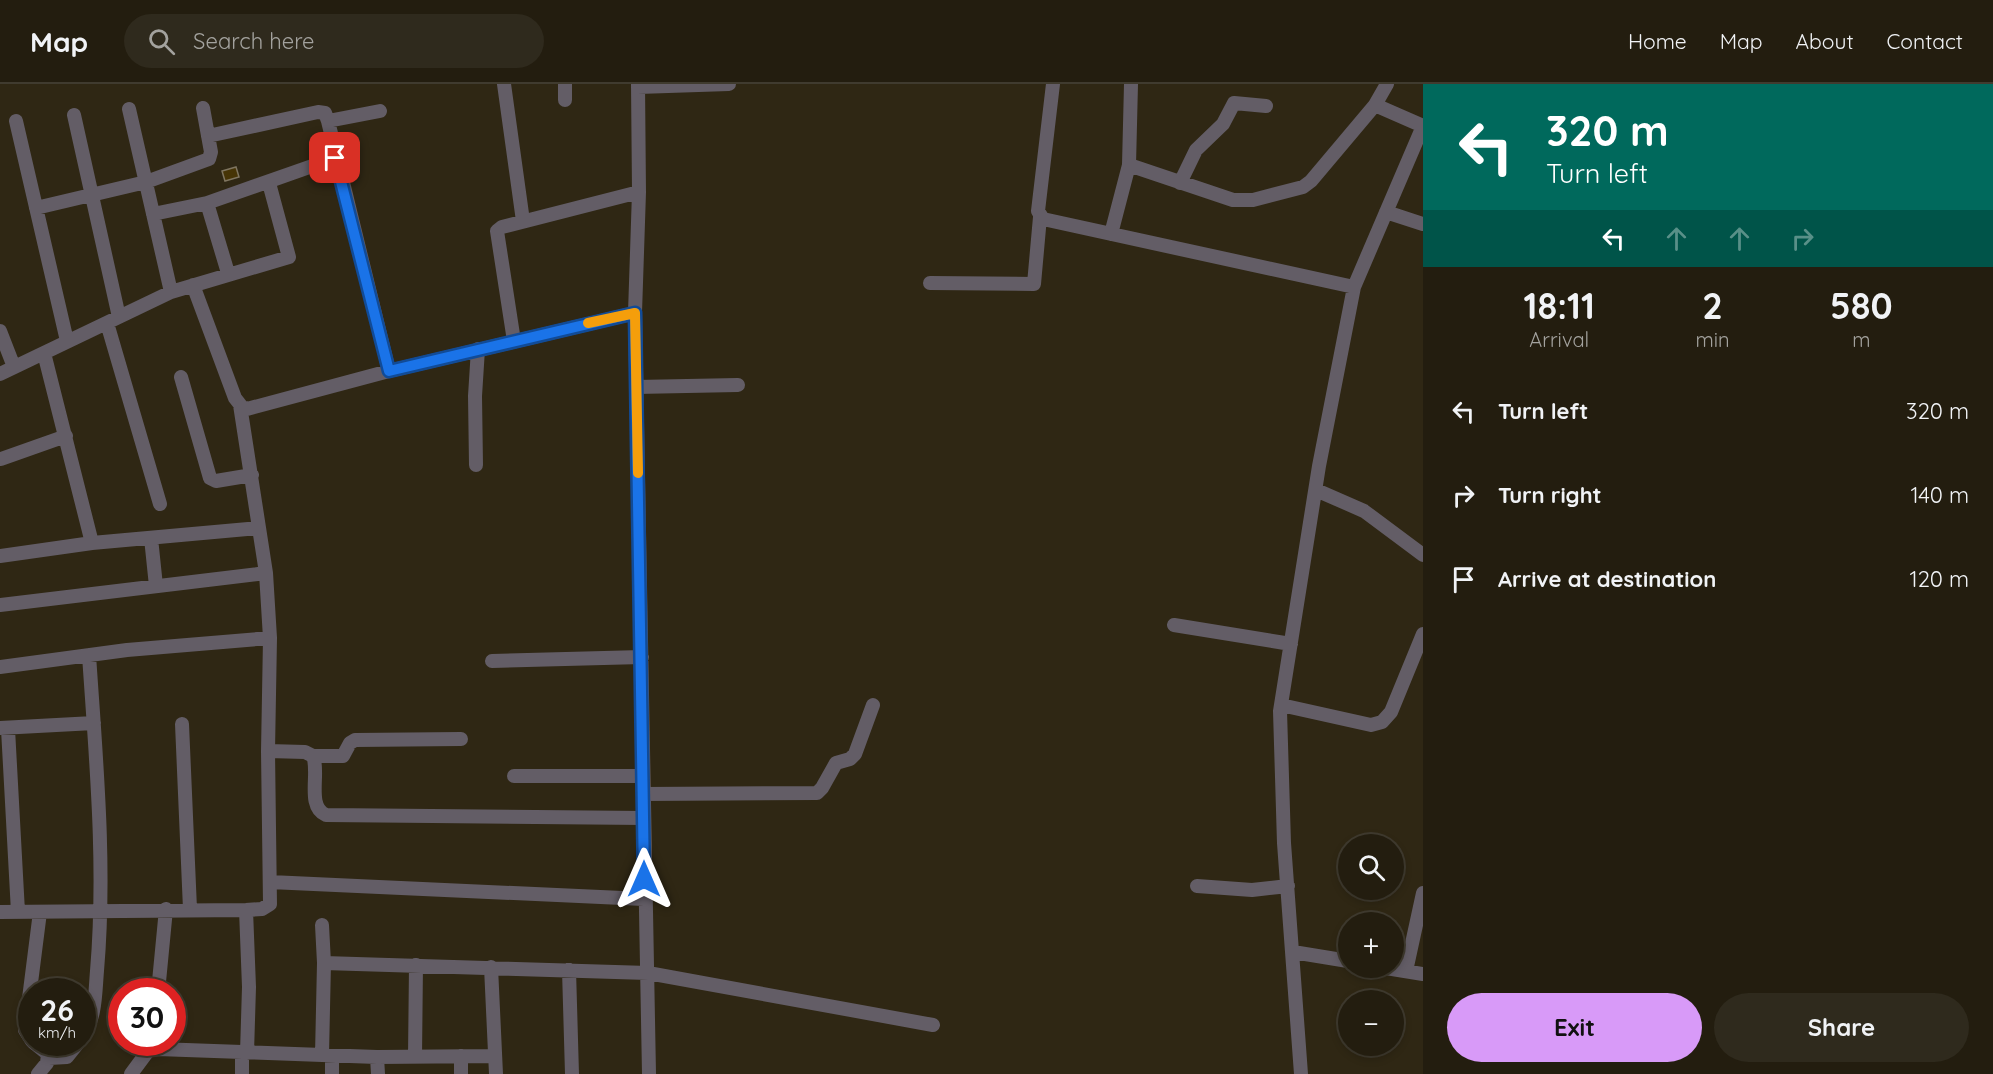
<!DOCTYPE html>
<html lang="en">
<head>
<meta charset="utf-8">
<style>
  :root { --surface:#231d0f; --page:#2f2a1d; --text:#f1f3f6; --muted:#a3a29e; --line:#403b2f; --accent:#d89af8 }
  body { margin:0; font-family:Quicksand,sans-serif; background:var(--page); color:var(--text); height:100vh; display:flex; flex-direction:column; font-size:22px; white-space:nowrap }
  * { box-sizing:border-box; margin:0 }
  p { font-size:20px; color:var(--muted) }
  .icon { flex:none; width:33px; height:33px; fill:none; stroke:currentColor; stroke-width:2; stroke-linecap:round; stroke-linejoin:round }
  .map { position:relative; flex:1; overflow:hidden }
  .sheet { display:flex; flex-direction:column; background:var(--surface); width:570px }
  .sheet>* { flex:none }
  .hud { background:#00695c; color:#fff; overflow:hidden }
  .tools { position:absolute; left:1338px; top:750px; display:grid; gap:12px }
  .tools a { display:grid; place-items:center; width:66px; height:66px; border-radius:50%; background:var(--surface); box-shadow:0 3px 9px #0003,0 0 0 2px var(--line); font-size:30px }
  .speed { position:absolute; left:18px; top:894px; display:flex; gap:12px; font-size:30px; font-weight:700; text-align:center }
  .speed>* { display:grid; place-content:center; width:78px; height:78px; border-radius:50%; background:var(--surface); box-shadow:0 3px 9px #0003,0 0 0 2px var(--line); line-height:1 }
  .speed small { font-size:15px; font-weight:400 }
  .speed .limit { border:9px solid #d22; background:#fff; color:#111 }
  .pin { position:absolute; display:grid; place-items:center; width:51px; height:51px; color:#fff; margin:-26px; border-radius:12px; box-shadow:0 3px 9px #0006 }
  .me { position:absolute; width:66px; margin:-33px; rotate:0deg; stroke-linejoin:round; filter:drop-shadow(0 0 4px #0008) }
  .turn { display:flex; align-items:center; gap:21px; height:126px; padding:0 24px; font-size:27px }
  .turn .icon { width:78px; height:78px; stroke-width:2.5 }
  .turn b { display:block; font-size:42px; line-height:51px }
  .lanes { display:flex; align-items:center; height:57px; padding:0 24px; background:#0003; justify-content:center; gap:30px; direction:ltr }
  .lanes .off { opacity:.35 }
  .eta { display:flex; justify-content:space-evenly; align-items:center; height:102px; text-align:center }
  .eta b { font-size:36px; font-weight:700; line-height:42px }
  .button { display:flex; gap:12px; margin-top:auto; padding:12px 24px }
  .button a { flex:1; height:69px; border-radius:36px; background:var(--accent); color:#111; font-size:24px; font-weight:700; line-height:69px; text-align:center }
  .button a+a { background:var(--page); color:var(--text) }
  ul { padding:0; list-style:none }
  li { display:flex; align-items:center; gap:18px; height:84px; padding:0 24px }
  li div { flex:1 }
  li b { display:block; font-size:22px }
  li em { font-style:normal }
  header { display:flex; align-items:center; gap:36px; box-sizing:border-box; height:84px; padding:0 30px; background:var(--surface); border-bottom:2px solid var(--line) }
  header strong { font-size:28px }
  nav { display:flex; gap:33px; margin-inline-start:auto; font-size:21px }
  .search { width:420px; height:54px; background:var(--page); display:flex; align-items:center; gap:15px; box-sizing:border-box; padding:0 21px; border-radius:33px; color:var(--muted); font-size:22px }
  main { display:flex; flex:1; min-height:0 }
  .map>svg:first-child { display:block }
  .building { fill:#463406; stroke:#7f7560; stroke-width:1.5 }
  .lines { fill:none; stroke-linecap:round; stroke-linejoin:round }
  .minor { stroke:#635d66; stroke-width:14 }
  .route-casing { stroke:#114b97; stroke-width:15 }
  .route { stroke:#1a73e8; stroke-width:10 }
  .slow { stroke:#f59e0b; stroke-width:10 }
</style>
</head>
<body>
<header>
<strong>Map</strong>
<div class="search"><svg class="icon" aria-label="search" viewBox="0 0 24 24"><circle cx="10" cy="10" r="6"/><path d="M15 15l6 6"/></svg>Search here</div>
<nav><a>Home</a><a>Map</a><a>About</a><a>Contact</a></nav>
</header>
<main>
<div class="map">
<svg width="1423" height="990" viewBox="0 0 1423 990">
  <rect width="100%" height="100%" fill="#2f2714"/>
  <!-- building -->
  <path class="building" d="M236,83L239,93L225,97L222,87Z"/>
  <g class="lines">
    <!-- minor -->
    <path class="minor" d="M504,0L523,137
      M638,0L639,108L635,229L649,990
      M1053,0L1038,127L1043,135L1354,203
      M638,3L729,0
      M565,16V0
      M1375,21L1423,42
      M129,25L171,208
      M380,27L328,37L389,287
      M74,31L119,233
      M16,37L67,257
      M208,52L318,28L325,29L328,37
      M1129,81L1233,116H1253L1303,103L1311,97L1375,21L1387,0
      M1180,99L1196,66L1223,40L1234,19L1266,22
      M36,124L146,98L209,75L211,68L203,24
      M1386,128L1423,140
      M153,130L207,119
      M1111,150L1129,81L1131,0
      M228,189L207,119L335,74
      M930,199L1034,200L1040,133
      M193,201L235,314L242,323L247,325L389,287L635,229
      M107,239L160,420
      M0,247L14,283
      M514,257L497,147L502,143L639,108
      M44,269L92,459
      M0,290L171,208L289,173L269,99
      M181,293L210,394L216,397L252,391
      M636,303L738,301
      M1,375L66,352
      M476,381L475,312L478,265
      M1316,406L1364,427L1423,471
      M151,454L156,502
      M0,472L92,459L259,444
      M0,521L266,489
      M1174,541L1291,560
      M492,577L642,573
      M0,583L127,566L270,554
      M1281,621L1371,641L1382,638L1391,628L1423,550
      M182,640L190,825
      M0,644L94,639
      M8,645L18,828
      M268,667L305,668L313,672C320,688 306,723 326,731L644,734
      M313,672H343L350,659L355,656L461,655
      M514,692H643
      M643,710L817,709L822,704L836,679L850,675L855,670L873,621
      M270,798L644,815
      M1197,802L1252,806L1288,802
      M246,826L249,903L247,969
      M0,828L246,826L262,825L270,820L268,667L270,554L266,489L240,321
      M1293,868L1348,877
      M324,879L648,889L933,941
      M491,883L496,990
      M1386,884L1423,890
      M569,886L572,990
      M1406,887L1423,809
      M158,908L166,825
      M82,954C96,934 95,910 97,887C106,782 96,676 89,571
      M32,957L25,946L40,828
      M33,958L48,970L47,979L38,990
      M242,969V990
      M322,971L324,879L322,841
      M461,972V990
      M377,973L378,990
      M415,973L416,881
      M49,974L67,973L79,958
      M131,990L148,967L158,965L377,973L495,972
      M332,990V972
      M1301,990L1284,759L1280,627L1319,382L1354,203L1423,42"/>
  </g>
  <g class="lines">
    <!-- route casing -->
    <g class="route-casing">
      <path id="route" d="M335,74L389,287L635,229L644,795"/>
    </g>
    <!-- route -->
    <use href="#route" class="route"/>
    <!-- slow -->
    <path class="slow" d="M588,239L635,229L638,389"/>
  </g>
</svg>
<div class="tools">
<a><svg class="icon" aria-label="search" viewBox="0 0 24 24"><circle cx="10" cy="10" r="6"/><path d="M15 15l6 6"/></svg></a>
<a>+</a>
<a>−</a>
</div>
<div class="speed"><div>26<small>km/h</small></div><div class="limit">30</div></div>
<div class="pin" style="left:335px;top:74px;background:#d93025"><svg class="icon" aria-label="arrive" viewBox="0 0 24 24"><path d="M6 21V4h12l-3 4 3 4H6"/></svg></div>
<svg class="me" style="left:644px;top:795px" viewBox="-20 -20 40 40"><path d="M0-17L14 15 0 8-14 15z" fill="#1a73e8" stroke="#fff" stroke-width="4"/></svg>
</div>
<section class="sheet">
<div class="hud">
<div class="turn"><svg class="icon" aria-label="left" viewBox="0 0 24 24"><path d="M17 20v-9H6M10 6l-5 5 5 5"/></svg><div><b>320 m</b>Turn left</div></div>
<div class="lanes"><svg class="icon" aria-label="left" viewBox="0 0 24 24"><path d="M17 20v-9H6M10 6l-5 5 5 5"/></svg><svg class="icon off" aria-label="ahead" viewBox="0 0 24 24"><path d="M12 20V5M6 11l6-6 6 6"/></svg><svg class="icon off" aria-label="ahead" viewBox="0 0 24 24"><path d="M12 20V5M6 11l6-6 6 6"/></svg><svg class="icon off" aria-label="right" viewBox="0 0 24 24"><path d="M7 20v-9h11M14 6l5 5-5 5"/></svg></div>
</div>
<div class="eta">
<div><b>18:11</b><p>Arrival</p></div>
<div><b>2</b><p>min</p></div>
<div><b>580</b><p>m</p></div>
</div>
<ul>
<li><svg class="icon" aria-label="left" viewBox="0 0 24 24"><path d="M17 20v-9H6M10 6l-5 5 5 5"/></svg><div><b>Turn left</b></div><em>320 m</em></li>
<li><svg class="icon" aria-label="right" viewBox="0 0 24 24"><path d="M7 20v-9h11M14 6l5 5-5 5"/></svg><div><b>Turn right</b></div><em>140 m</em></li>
<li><svg class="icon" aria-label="arrive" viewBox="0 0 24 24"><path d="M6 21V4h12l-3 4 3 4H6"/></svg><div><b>Arrive at destination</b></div><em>120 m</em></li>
</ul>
<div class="button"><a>Exit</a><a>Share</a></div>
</section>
</main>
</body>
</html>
